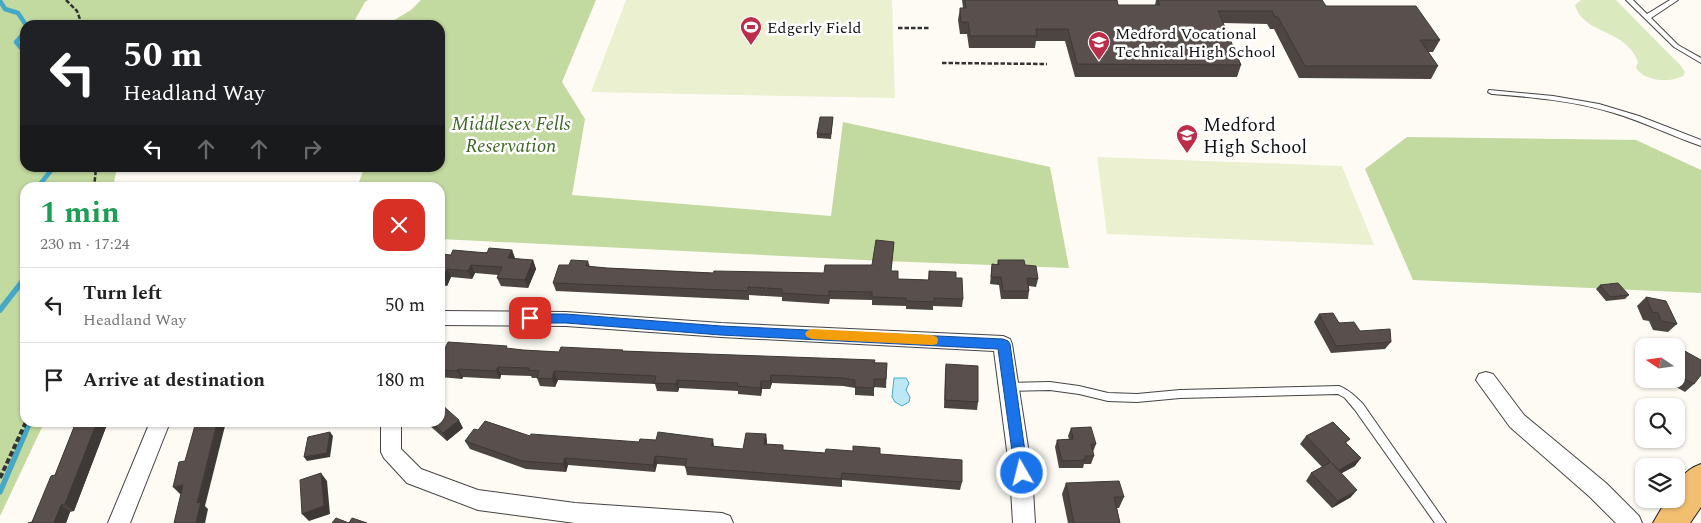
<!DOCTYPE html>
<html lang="en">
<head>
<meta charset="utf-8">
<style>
  :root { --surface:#fff; --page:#f2f2f2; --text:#222; --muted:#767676; --line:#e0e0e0 }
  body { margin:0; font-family:Spectral,serif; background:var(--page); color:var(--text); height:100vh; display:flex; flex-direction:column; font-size:19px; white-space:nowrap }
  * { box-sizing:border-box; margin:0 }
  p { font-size:16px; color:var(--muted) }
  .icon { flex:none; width:28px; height:28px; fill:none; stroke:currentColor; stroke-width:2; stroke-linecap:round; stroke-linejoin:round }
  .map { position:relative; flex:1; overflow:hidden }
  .sheet { position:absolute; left:20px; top:182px; width:425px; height:245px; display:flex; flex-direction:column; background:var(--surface); border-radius:15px; box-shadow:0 1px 4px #0004 }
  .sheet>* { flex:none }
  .guide { position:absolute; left:20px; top:20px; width:425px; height:152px; border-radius:15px; box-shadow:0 1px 4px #0004; background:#202124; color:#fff; overflow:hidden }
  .needle { width:32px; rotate:283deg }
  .tools { position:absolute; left:1635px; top:338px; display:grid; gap:10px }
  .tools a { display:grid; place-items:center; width:50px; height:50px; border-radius:10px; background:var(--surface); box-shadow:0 1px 4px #0004; font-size:25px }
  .pin { position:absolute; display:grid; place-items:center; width:42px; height:42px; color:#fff; margin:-21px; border-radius:10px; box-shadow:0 2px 8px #0006 }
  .me { position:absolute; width:55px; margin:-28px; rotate:352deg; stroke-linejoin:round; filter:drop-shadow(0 0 4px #0008) }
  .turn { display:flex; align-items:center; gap:18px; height:105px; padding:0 20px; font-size:22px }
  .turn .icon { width:65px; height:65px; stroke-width:2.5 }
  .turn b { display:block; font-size:35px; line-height:42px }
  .lanes { display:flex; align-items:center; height:48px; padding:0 20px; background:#0003; justify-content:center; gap:25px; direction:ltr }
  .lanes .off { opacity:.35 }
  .round { display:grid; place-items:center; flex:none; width:52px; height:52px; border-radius:15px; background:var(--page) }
  .summary { display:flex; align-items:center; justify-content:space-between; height:85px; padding:0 20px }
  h1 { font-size:30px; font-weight:700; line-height:38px; color:#1e9e55 }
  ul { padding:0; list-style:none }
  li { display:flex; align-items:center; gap:15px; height:75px; padding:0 20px; border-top:1px solid var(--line) }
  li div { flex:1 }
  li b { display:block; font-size:19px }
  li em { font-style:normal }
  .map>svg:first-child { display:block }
  .green { fill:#dbe9bf }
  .forest { fill:#c2d99f }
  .pitch { fill:#eaf0d0 }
  .water { fill:#bbe8f4; stroke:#45a8c8 }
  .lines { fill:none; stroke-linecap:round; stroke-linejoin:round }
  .stream-far1 { stroke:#45a8c8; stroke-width:4.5 }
  .stream { stroke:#45a8c8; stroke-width:5.5 }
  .lane-casing { stroke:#444; stroke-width:2 }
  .street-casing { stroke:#444; stroke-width:2 }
  .primary-casing { stroke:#222; stroke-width:2 }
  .path-far1 { stroke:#333; stroke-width:2.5; stroke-dasharray:4.5 2; stroke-linecap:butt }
  .path { stroke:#333; stroke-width:4; stroke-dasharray:5.5 2.5; stroke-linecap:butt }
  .lane { fill:#fff; fill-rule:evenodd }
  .street { fill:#fff; fill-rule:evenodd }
  .primary { fill:#f2bf71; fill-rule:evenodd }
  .wall { fill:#4d4542 }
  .shaded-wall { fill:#3e3836 }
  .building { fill:#59504d; stroke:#3e3836 }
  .route { fill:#1a73e8; stroke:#114b97 }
  .slow { fill:#f59e0b }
  .labels { text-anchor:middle; stroke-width:5; stroke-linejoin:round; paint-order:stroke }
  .far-poi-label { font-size:16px; fill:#111; stroke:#fff; text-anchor:start }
  .park-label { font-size:19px; font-style:italic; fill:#3b6722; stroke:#fff }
  .poi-label { font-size:19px; fill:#111; stroke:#fff; text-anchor:start }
</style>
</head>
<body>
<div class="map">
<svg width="1701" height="523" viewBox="0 0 1701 523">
  <rect width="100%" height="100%" fill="#fefbf5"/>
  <!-- green -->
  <path class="green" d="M1581,0H1616L1681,66L1685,72L1683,76C1669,83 1646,82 1636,68L1638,62C1626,28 1583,35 1575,5Z"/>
  <!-- forest -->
  <path class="forest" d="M0,0H368L365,2L352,25H25V168H117L113,187L25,188V422L44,423L0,516Z
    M421,0H596L562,82L585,119L572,195L831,216L843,122L1050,167L1069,268L884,261L440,239V188H357L364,168H440V25H386L411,10Z
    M1407,137L1636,140L1701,170V293L1413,280L1365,169Z"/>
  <!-- pitch -->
  <path class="pitch" d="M626,0H892L895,98L591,92Z
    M1097,157L1342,166L1374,245L1107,234Z"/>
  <!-- water -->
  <path class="water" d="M894,378H906L909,383L906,390L910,397L909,402L902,406L895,402L892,397Z"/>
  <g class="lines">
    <!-- stream-far1 -->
    <path class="stream-far1" d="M0,1L5,9L18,13L26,25
      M25,32L16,42L21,48H25
      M37,188L53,168"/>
    <!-- stream -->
    <path class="stream" d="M0,310L25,278
      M0,492L30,422"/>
    <!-- lane casing -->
    <g class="lane-casing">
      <path id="lane" d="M1626,0H1633L1647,14L1670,0H1678L1651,18L1678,45L1701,58V63L1674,47Z
        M1489,90L1553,96L1599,104L1639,116L1701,140V146C1672,136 1644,122 1614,113C1575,101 1533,97 1492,94L1488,92Z
        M1050,382L1079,386L1108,393L1137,394L1180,390L1339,386C1349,390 1355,396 1363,404L1446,523H1435L1355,410L1345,398L1338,394L1180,398L1137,402L1108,401L1079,394L1050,390L1010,391L1007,390L1005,387L1007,384L1010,383Z"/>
    </g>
    <!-- street casing -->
    <g class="street-casing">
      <path id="street" d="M440,311L566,312L721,323L1003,336L1010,339L1012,344L1032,473L1035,523H1013L1010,473L994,351L721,337L566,326L440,325Z
        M1486,372L1493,374L1524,415L1606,483L1639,516L1642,523H1616L1590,497L1510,427L1476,380L1479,374Z
        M150,422H170L130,523H108Z
        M381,422H401V449L421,469L478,490L575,503L722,513L730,516L733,523H575L478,510L407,483L384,458L381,452Z"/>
    </g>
    <!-- primary casing -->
    <g class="primary-casing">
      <path id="primary" d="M1701,464V507L1690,523H1653L1667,499H1676C1676,481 1684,470 1701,464Z"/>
    </g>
    <!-- path-far1 -->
    <path class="path-far1" d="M66,0L77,11L82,25
      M898,28H929
      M942,63L1047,64
      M94,188L96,168"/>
    <!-- path -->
    <path class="path" d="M0,478L26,422"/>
    <!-- lane -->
    <use href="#lane" class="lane"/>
    <!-- street -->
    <use href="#street" class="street"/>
    <!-- primary -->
    <use href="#primary" class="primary"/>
  </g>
  <!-- wall -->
  <path class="wall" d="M962,0H1117L1118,5H1155L1156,0H1322L1326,6L1440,40L1433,52H1428L1438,66L1431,79L1299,78L1274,29H1270L1267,24L1223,23L1241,65L1237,77H1075L1065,41H1036L1035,48H969L967,34H960L958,20L960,8H963Z
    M833,117L831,139L817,138V134Z
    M894,242L891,271L898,279L928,280L929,271L956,278L963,299L962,307L933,306V310L906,309V306L872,305V300L830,299L829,304L782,301V297L749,295V300L556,291L553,283L569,265L588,261L590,267L607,268L713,273H824L872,265Z
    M512,250L515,259L533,260L536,269L528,288L501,286L497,278L498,275L475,273L472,279L451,277L447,286L440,285V254L451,255Z
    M998,260L1025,265L1038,279L1036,287L1029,286V291L1028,299H1001L999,285L990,284L992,264L997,265Z
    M1600,285L1629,295L1625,299L1606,301L1596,289Z
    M1646,297L1677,324L1668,332L1653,330L1649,321L1643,320L1637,306Z
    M1319,314L1360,331L1391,342L1385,349L1331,353L1314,322Z
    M508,349L523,350L559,352L623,350V351L887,363L886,388L874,387V396L855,395V388L843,386L772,383L770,389H762L761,396L738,394V391L679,388L678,392L657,391L655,384L558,380L555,387L540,386L537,378H532L531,376L501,375L500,379L463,377L462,379L440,377V359Z
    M1681,349L1694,384L1685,392L1662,379H1676V354Z
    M946,364L978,402L977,410L944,408L945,372Z
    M76,422H108L74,511L70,512L66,523H28L32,522L55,475Z
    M428,422H440L463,428L447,441L429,425Z
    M1071,428L1096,444L1093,452L1094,456L1091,464H1084L1083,468H1059L1055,447L1057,440L1069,439L1068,436Z
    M478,430L530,436L743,449L766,434L767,444L784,450L825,453L880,454L962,482L960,490L842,480V487L687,475L685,466L657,464L655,472L568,465L566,472L526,469L470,449L465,441Z
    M1306,436L1350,439L1346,443L1355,466L1341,473L1351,497L1332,508L1306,481L1311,473L1322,467L1300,444Z
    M1066,483L1124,497L1119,508H1117L1120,523H1068L1062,494Z"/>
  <!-- shaded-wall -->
  <path class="shaded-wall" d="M512,250L515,258L511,267L508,258Z
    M533,260L536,269L528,288L525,280Z
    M471,265L475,273L472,279L468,271Z
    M447,269L451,277L447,286L443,277Z
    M498,367L501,375L500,379L496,371Z
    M458,369L463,377L462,379L457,371Z
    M554,371L558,380L555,387L552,379Z
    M771,375L772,383L770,389V381Z
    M677,380L679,388L678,392L676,384Z
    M761,381L762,389L761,396L760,388Z
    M459,420L463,428L447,441L443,433Z
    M97,422H108L74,511L65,504Z
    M217,422H226L205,506L208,509L205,523H196L197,503Z
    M330,432L333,436L330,457L307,461L304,457Z
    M766,434L767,442L765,452L764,444Z
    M713,439L714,446H711Z
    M655,456L657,464L655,472L653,465Z
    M565,458L568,465L566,472L563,464Z
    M1361,458L1355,466L1333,478L1339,470Z
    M321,473L327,481L330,514L309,521L302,514Z
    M183,485L191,492L180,494L173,487Z
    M1357,490L1351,497L1332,508L1338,501Z
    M61,505L70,512L66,523H54Z"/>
  <!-- building -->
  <path class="building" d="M965,0H1117L1118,5H1160L1158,0H1322L1326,6H1416L1440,40H1420L1438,66H1305L1278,17H1275L1272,11H1218L1241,65L1077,64L1068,29H1036L1037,36H970L968,22H961L960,8H966Z
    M820,117H833L831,134H817Z
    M876,240L894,242L891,271H898V279L929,280V271L956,272V278H962L963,299L934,298V302L906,301V298L872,297V292L829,291V296L782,293V289L748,287V291L553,283L559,265H569L571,260L588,261L586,266L607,268L713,273L714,271L824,273L825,265H872Z
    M489,248L512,250L508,258L533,260L525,280L497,278L502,267L471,265L468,271L447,269L443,277H440V254L451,255L453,250L487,253Z
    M998,260H1024L1025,265L1036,266L1038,279L1027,278L1029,291H1003L1001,277H991L992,264L999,265Z
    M1618,283L1629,295L1610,297L1600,285Z
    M1646,297L1666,301L1677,324L1661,321L1658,313L1652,312Z
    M1333,313L1339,323L1354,322L1360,331L1390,329L1391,342L1336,346L1319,314Z
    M448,342L507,346L506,348L523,350L559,352L561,347L623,350L622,351L875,360L874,363H887L886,379H874V388L855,387V380L843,378L771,375L770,381H761L760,388L737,386L738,383L677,380L676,384L654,383L656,376L554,371L552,379L537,378L539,371L528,370L529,368L498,367L496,371L458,369L457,371L440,370V359Z
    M1681,349L1701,360V375L1694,384L1676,374V356Z
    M946,364L978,366V402L945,400Z
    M441,404L459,420L443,433L431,422H440V405Z
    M485,421L530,436L531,434L639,442L640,439L656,440L658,432L713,439L711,446L743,449L746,433L766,434L764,444L783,445V450L825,453L826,449L853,451V446L880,448V454L962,460V482L842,473L841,479L685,467L687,459L655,456L653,465L565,458L563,464L522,461L465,441L474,429L478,430Z
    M76,422H97L65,504L61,505L54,523H28L32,522L51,476L55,475Z
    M196,422H217L197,503L201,502L196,523H174L183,485L173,487L179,462L185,461Z
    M1333,422L1350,439L1345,442L1361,458L1339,470L1332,463L1357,490L1338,501L1311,473L1331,462L1306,436Z
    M1091,427L1096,444H1091L1094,456H1085V460L1062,461L1057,440L1073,439L1071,428Z
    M330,432L327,453L304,457L308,437Z
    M321,473L324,506L302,514L300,480Z
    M1119,481L1124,497H1114L1120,523H1074L1066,483Z
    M336,518L349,523L352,518L367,523H332Z"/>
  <!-- route -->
  <path class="route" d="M530,314H566L721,326L1003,339L1008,341L1010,344L1028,473L1026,477L1022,479L1017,477L1015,473L998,349L721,335L566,323H530L526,322L524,318L526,315Z"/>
  <!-- slow -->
  <path class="slow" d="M812,329L932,335L937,337L938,340L937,344L932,345L812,339L807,337L805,334L807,331Z"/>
  <!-- icons -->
  <defs>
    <g id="stadium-pin" transform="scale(1.125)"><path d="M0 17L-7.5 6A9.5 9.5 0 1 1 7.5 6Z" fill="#bc2d4a" stroke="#fff"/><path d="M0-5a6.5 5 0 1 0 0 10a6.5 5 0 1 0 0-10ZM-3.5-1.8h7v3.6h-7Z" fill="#fff"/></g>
    <g id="school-pin" transform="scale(1.125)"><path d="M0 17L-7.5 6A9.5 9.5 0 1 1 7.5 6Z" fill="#bc2d4a" stroke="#fff"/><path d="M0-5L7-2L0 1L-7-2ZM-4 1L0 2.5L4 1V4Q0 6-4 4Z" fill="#fff"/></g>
  </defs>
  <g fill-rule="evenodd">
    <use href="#stadium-pin" x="751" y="27"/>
    <use href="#school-pin" x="1099" y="42"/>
    <use href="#school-pin" x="1187" y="135"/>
  </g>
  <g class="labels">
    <!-- far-poi labels -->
    <g class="far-poi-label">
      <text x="767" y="33">Edgerly Field</text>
      <text x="1115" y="39">Medford Vocational<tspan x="1115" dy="18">Technical High School</tspan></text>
    </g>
    <!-- park labels -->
    <g class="park-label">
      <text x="511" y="130">Middlesex Fells<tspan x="511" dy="22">Reservation</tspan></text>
    </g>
    <!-- poi labels -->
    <g class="poi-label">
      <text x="1203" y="131">Medford<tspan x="1203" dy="22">High School</tspan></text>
    </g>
  </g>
</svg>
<div class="tools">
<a><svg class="needle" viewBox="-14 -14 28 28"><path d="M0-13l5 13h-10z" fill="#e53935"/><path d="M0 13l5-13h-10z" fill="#767676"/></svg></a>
<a><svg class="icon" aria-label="search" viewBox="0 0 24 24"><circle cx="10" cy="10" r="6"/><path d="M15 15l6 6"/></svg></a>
<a><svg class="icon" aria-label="layers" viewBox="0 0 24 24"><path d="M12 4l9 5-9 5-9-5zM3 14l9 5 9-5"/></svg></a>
</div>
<div class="pin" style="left:530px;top:318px;background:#d93025"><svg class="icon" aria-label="arrive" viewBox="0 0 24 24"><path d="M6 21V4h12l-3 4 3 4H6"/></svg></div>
<svg class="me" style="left:1022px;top:473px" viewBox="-20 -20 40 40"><circle r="17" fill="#1a73e8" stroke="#fff" stroke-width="3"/><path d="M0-11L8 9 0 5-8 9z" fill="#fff"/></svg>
<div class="guide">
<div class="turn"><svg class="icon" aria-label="left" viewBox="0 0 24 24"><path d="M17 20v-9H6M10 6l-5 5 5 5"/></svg><div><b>50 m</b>Headland Way</div></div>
<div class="lanes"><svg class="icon" aria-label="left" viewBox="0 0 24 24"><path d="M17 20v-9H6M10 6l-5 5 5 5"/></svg><svg class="icon off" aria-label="ahead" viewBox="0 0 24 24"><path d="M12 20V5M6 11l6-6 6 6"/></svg><svg class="icon off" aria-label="ahead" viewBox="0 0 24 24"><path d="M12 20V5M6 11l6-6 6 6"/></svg><svg class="icon off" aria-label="right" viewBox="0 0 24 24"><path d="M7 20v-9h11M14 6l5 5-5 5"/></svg></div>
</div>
<section class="sheet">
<div class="summary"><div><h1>1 min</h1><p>230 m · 17:24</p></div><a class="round" style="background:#d93025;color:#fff"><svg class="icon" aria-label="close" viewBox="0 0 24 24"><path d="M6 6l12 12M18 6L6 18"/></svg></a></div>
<ul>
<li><svg class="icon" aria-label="left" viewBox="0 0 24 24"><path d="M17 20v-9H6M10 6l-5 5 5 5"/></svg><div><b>Turn left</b><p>Headland Way</p></div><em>50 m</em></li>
<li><svg class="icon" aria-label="arrive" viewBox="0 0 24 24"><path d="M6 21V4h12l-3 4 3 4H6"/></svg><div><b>Arrive at destination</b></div><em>180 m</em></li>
</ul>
</section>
</div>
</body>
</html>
